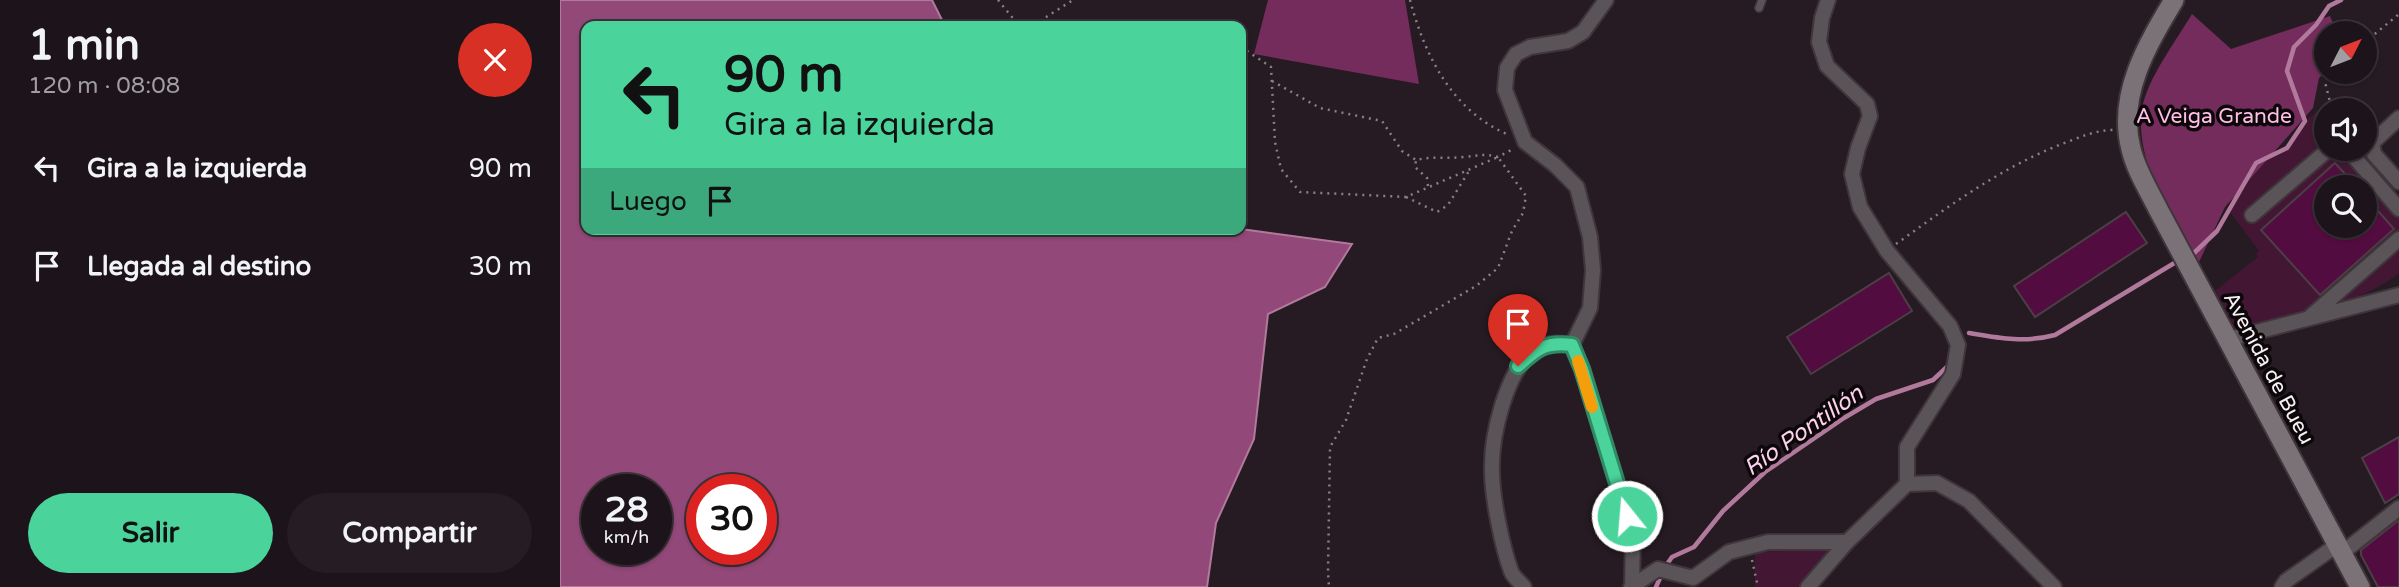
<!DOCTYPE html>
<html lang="es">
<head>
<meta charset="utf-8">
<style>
  :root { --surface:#1c141a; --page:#251d23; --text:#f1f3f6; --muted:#a09ea2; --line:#3a3339; --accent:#4ad49c }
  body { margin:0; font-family:"Varela Round",sans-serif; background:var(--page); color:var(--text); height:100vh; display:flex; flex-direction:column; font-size:26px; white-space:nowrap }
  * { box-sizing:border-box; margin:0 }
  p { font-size:23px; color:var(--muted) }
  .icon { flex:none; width:38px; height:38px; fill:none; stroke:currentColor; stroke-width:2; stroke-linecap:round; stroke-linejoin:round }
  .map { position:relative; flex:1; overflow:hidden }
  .details { display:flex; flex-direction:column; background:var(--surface); width:560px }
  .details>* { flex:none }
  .top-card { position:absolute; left:21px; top:21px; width:665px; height:214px; border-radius:14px; box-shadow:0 2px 5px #0004,0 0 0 2px var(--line); background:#4ad49c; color:#111; overflow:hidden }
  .needle { width:46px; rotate:48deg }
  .tools { position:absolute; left:1754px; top:21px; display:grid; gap:14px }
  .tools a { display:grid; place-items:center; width:63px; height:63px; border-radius:50%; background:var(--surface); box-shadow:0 2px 5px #0004,0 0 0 2px var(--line); font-size:35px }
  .speed { position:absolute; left:21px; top:474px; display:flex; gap:14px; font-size:35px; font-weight:700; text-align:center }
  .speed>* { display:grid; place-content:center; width:91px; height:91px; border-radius:50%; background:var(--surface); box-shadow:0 2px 5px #0004,0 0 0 2px var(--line); line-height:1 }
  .speed small { font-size:18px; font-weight:400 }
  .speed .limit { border:10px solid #d22; background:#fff; color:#111 }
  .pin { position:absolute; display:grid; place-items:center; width:60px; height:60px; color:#fff; margin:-72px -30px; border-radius:50% 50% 50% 0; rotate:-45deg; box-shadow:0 0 7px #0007 }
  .pin .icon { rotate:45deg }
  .me { position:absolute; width:77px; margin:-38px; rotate:343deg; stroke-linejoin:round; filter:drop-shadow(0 0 5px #0008) }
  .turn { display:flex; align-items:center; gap:24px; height:147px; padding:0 28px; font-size:32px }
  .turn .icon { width:91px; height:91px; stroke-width:2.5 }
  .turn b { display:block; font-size:49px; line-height:60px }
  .then { display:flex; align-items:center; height:66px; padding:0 28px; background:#0003; gap:14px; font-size:26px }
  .round { display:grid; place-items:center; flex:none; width:74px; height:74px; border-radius:37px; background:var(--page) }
  .head { display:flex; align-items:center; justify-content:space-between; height:119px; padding:0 28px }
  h1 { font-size:42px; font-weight:700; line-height:52px }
  .cta { display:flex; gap:14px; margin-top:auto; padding:14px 28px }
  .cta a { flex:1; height:80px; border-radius:42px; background:var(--accent); color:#111; font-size:28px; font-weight:700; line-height:80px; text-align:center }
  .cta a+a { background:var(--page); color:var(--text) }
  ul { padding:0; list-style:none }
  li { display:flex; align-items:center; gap:21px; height:98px; padding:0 28px }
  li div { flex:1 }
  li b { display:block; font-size:26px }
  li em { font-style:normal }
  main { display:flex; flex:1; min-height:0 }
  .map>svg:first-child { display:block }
  .green { fill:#431734; fill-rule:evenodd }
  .forest { fill:#742c5c }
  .water { fill:#924878; stroke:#b17a9d; stroke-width:2; fill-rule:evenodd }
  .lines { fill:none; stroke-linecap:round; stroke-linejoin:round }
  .stream { stroke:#b17a9d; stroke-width:4.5 }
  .building { fill:#530c3f; stroke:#4b3f46; stroke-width:2 }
  .lane-casing { stroke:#3f353b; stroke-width:10 }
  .street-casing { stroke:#3f353b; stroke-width:18 }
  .secondary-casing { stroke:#3f353b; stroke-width:23 }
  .path { stroke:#898085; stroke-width:2.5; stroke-dasharray:2 5; stroke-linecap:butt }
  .lane { stroke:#5a5458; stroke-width:7 }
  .street { stroke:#5a5458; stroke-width:14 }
  .secondary { stroke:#7b7277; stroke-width:19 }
  .route-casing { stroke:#308a65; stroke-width:18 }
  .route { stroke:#4ad49c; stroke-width:12 }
  .slow { stroke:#f59e0b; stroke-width:12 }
  .labels { text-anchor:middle; stroke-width:7; stroke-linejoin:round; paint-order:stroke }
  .park-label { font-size:21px; fill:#ffbee5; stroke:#0c080a }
  .street-label { font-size:21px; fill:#f8f0f4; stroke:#0c080a }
  .water-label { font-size:23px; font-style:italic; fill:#fed2ec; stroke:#0c080a }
</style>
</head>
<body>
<main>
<section class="details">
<div class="head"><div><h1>1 min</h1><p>120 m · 08:08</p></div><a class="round" style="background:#d93025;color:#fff"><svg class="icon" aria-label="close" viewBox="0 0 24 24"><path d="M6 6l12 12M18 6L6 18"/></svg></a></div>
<ul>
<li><svg class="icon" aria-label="left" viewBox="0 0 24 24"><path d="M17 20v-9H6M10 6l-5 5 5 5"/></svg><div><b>Gira a la izquierda</b></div><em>90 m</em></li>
<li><svg class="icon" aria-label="arrive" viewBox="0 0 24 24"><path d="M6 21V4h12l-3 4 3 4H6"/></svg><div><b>Llegada al destino</b></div><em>30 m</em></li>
</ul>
<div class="cta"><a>Salir</a><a>Compartir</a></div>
</section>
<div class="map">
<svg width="1839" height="587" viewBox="0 0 1839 587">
  <rect width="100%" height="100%" fill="#261b22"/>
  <!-- green -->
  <path class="green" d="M1757,111L1766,120V149H1791L1839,202V273C1798,306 1737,314 1687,327L1674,325L1655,291L1698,257L1696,254L1699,251L1670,212L1698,164L1728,148L1746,121ZM1766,187H1804V226H1766Z
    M1274,549L1244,587H1195V552Z"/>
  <!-- forest -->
  <path class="forest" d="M708,0H845L859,84L694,54Z
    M1632,14L1671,49L1770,16L1777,33H1766V71L1759,78L1753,108L1665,207L1639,262C1613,216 1574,164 1582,109C1587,79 1616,41 1632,14Z"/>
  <!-- water -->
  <path class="water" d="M0,0H372L385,26H26V229H681L792,244L765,287L708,314L694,439L656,523L647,587H0ZM37,490H96V550H37ZM142,490H201V550H142Z"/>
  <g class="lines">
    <!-- stream -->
    <path class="stream" d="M1634,253L1657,231L1696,163L1727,148L1745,121L1727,71L1734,47L1756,25L1769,6L1781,0
      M1409,333C1439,338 1465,343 1495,335L1616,262
      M1096,587L1105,567L1112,557L1134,547L1163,511L1205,472L1284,418L1316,399L1373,380L1389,365"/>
  </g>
  <!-- building -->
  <path class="building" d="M1775,163L1797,187H1766V226H1804V195L1834,229L1760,295L1701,230Z
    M1566,212L1587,243L1475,317L1454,286Z
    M1329,273L1352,311L1251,374L1227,337Z
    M1839,437V494L1825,503L1802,458Z
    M1839,520V587H1818L1801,555V550Z"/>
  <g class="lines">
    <!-- lane casing -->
    <g class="lane-casing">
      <path id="lane" d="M1199,8L1202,0"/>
    </g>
    <!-- street casing -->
    <g class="street-casing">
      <path id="street" d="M1268,0L1262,18L1259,42L1267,66L1307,104L1310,116L1298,148L1292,174L1300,207L1327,251L1390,326L1398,345L1393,374L1347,447V484
        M1839,118L1812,143L1814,154L1839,182
        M1781,149L1788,150L1839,209
        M1692,215L1769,149
        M1751,316L1839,239
        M1669,339L1839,295
        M1012,345L1030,308L1033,270L1030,237L1017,187L995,165L965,142L945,90L947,68L956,54L970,47L1008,41L1023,32L1046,0
        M1012,345L1022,369L1073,535L1072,587
        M1782,553L1839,508
        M964,587C960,582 953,577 951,571C942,546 932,497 932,471C931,436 946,369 976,349C987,342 1000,343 1012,345
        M1071,587L1098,569L1133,578L1169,552L1208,542H1287
        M1248,587L1287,542L1347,484L1377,483L1409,501L1494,587
        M1722,587L1726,581L1777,545"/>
    </g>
    <!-- secondary casing -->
    <g class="secondary-casing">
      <path id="secondary" d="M1614,0C1587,45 1557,95 1571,149C1576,170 1588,189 1598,209L1800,587"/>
    </g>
    <!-- path -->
    <path class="path" d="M438,0L456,22L504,21L524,26
      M850,0C865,56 892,111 949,135
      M480,21L513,0
      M1804,43L1839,14
      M681,47L711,67L715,142L721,169L740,192L846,197L938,157L966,196L963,213L952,231L938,268L916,286L834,334L818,338L807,359L786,420L770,447L768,572L769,587
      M1771,72L1765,82L1772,110
      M712,81L760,108L822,121L842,151L856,160
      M868,186L867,178L855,167L856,160C872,156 887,159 903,157C917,156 924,153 938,157L953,149
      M846,197L877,212L888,205L909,171
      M1336,244C1392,204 1443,166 1507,142C1523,136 1537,130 1554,130
      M1192,560L1198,587"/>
    <!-- lane -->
    <use href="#lane" class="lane"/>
    <!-- street -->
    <use href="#street" class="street"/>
    <!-- secondary -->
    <use href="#secondary" class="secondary"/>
  </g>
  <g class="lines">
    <!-- route casing -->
    <g class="route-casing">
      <path id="route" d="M958,366C978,348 985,342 1012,345L1022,369L1067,516"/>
    </g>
    <!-- route -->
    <use href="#route" class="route"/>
    <!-- slow -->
    <path class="slow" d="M1018,361L1032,407"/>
  </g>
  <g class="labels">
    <!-- park labels -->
    <g class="park-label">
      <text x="1654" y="123">A Veiga Grande</text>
    </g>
    <!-- street labels -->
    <g class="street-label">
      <text transform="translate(1709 368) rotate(62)" y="7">Avenida de Bueu</text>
    </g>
    <!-- water labels -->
    <g class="water-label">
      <text transform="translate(1243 430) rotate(-35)" y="8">Río Pontillón</text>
    </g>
  </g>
</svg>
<div class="tools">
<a><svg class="needle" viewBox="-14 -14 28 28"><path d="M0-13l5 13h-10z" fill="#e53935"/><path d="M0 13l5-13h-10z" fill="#a09ea2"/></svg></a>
<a><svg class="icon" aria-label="sound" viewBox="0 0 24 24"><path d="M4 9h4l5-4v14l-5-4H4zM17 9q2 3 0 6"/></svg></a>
<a><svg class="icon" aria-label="search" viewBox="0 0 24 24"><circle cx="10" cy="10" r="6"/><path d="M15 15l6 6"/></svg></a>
</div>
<div class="speed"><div>28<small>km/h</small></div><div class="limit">30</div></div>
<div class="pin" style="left:958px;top:366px;background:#d93025"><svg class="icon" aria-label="arrive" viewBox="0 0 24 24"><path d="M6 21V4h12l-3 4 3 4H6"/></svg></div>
<svg class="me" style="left:1067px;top:516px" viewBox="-20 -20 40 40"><circle r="17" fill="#4ad49c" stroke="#fff" stroke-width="3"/><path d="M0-11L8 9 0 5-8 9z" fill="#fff"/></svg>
<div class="top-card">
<div class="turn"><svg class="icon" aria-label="left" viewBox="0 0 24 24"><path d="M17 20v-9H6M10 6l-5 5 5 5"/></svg><div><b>90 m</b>Gira a la izquierda</div></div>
<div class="then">Luego<svg class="icon" aria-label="arrive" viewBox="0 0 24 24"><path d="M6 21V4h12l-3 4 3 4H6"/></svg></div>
</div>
</div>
</main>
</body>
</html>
